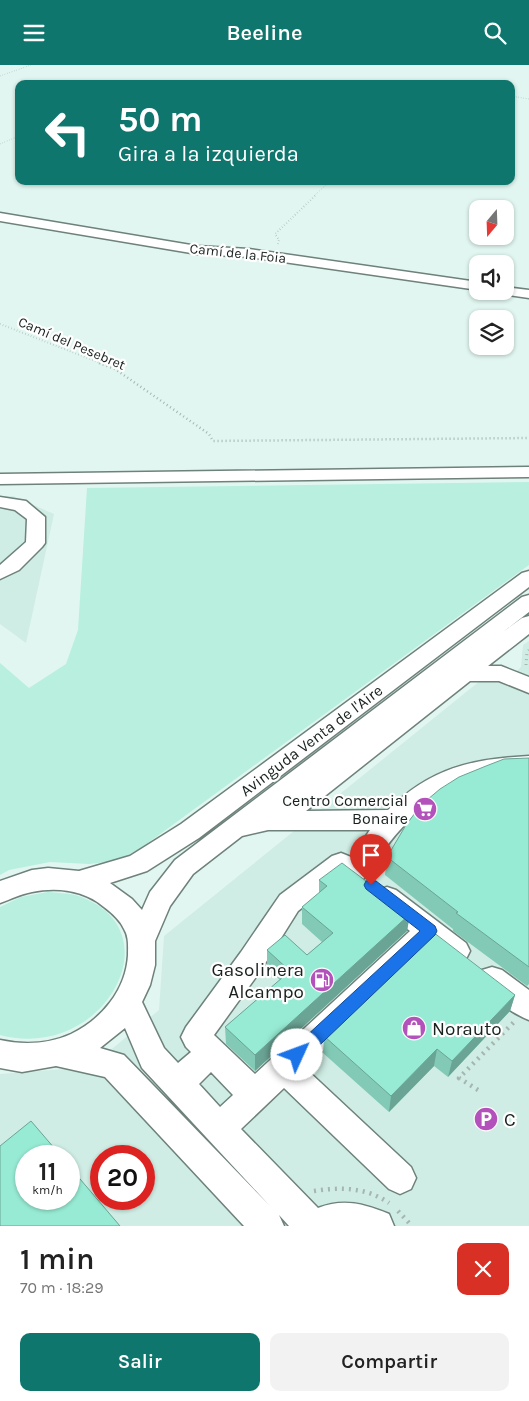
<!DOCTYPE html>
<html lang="es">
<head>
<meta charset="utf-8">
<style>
  :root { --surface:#fff; --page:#f2f2f2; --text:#222; --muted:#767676; --accent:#0f766e }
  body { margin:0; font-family:Karla,sans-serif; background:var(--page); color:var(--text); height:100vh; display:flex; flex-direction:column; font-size:19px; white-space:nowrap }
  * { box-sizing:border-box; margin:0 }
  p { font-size:16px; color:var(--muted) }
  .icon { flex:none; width:28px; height:28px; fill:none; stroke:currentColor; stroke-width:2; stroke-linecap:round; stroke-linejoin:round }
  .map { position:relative; height:1161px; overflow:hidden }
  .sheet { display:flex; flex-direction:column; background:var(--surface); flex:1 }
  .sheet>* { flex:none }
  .top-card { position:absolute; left:15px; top:15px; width:500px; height:105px; border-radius:10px; box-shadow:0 1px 4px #0004; background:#0f766e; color:#fff; overflow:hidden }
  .needle { width:32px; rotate:199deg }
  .buttons { position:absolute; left:469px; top:135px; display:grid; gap:10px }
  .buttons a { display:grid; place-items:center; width:45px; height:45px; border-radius:10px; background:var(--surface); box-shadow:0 1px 4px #0004; font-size:25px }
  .speed { position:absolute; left:15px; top:1080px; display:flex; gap:10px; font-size:25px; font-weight:700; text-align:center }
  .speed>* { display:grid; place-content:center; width:65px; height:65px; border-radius:50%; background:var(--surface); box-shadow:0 1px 4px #0004; line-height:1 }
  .speed small { font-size:12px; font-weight:400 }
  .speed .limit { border:8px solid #d22; background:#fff; color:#111 }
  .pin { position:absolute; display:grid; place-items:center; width:42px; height:42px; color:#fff; margin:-51px -21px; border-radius:50% 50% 50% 0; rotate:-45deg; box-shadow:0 0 5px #0007 }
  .pin .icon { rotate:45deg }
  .me { position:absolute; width:55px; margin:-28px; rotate:47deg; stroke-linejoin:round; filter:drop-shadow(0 0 4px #0008) }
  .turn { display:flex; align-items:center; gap:18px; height:105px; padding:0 20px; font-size:22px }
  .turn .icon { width:65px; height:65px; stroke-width:2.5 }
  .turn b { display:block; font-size:35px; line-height:42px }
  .round { display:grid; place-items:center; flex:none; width:52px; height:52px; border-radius:10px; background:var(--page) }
  .overview { display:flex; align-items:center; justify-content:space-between; height:85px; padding:0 20px }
  h1 { font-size:30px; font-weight:600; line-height:38px }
  .primary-button { display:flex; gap:10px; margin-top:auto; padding:10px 20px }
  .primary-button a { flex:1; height:58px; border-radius:10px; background:var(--accent); color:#fff; font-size:20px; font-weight:600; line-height:58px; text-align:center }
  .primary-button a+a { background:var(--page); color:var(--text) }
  header { display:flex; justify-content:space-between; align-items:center; height:65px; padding:0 20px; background:var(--accent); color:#fff; font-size:22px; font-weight:600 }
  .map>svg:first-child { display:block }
  .built { fill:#cfede4; fill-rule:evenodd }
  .green { fill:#b8efdf }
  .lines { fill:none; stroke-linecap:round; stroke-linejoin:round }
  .minor-casing { stroke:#6e817b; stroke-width:3 }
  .path-far4 { stroke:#a5b6b1; stroke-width:1; stroke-dasharray:0.5 2; stroke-linecap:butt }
  .path-far3 { stroke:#a5b6b1; stroke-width:2; stroke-dasharray:0.5 2.5; stroke-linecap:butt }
  .path-far2 { stroke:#a5b6b1; stroke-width:2.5; stroke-dasharray:1 3; stroke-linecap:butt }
  .path-far1 { stroke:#a5b6b1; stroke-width:3; stroke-dasharray:1 4; stroke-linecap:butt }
  .path { stroke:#a5b6b1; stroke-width:4.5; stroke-dasharray:2 5; stroke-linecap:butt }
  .minor { fill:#fff; fill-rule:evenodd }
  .wall { fill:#82cab6 }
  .shaded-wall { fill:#6aa494 }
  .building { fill:#97ebd4; stroke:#6aa494 }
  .route { fill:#1a73e8; stroke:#114b97 }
  .labels { text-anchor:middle; stroke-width:4.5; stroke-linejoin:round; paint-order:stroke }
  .far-street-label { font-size:14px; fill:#19211e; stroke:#fefefe }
  .street-label { font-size:16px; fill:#19211e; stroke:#fefefe }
  .poi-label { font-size:16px; fill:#19211e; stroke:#fefefe; text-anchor:end }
  .near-poi-label { font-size:19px; fill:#19211e; stroke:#fefefe; text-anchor:start }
</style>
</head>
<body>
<header><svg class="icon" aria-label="menu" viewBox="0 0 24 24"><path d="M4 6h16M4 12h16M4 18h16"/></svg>Beeline<svg class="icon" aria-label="search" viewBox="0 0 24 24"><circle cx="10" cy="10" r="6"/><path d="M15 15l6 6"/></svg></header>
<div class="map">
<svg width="529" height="1161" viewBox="0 0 529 1161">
  <rect width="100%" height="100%" fill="#e1f6f0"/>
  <!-- built -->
  <path class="built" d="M0,431H13L54,449L26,578L0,559Z
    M529,576V1161H0V1009L90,1002L159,945L164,871L481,615L505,617L521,602L523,580ZM26,1091H69V1134H26ZM101,1091H144V1134H101Z"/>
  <!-- green -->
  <path class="green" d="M529,417V500L141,783L116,796L89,799L50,797L9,805L0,810V598L29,623L66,599L78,565L87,423Z
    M48,827C56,828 66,828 75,830C178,861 105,998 0,970V842L21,832Z"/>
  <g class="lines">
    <!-- minor casing -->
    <g class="minor-casing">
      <path id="minor" d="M0,148L197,181L249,184L478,217V225L249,192L197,189L0,156Z
        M505,222L529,225V233L500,229L498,226H505Z
        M529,402V412L0,419V409Z
        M0,432L26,436L45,452V478L42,482L19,505L0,514V500L26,477L27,454L15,445L0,442Z
        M529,506V522L199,773L147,806L110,818L132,834L142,845L150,827L175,795L522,532L529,530V547L503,567L522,553L529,551V569L488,601H501L529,612V628L499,616H470L306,746L388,745C431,703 471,694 529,691V709C511,710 493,709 476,714C439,723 408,753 386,782C376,795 370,813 355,819L341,812L298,846L261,905L214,970L255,1009L410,866L378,841L374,833L378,825L387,822L396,825L466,878L470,886L466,894C449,900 443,892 430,882L305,1003L411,1102L416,1113L411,1124L400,1129L389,1124L284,1023L241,1064L318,1143C344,1133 364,1139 389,1149L394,1161H289L279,1150L284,1161H244L105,1012L56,1001L22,1007L0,1003V975C23,980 49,979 71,969C102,954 126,925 128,890C128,881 129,872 124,864C120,855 112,848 104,842C84,825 57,822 32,827C21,829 11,834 0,838V816L32,805L48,803L79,806L130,791L181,759L522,508ZM268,765H370L351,792L341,788L332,791L280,830L241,887L186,962L181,972L186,982L191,987L178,998L164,983L142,937L150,920L155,900V876L170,841L193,809L242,771ZM125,963L142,1003L270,1141L124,990L100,983ZM211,1007L233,1030L220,1042L199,1019Z
        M492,902L502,905L529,925V955C513,949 485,930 478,914L482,905Z"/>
    </g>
    <!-- path-far4 -->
    <path class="path-far4" d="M0,11L31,0
      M511,31L529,34
      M0,79L19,71
      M314,131L330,116"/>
    <!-- path-far3 -->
    <path class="path-far3" d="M278,179L279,175L275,169L316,130
      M0,259L103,299"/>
    <!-- path-far2 -->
    <path class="path-far2" d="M99,298L115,304L209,369L213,376L529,373"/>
    <!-- path-far1 -->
    <path class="path-far1" d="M526,600L527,587L529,585"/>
    <!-- path -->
    <path class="path" d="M478,1025L459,1013L515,956
      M314,1126C340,1122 366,1122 389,1138
      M398,1146L412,1161"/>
    <!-- minor -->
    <use href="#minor" class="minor"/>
  </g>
  <!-- wall -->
  <path class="wall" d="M529,693V919L527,921L453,866V864L385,810L387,792Z
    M319,815L410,849L407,866L255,1006L226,979L225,962L280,915L267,903V885L307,890L322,877L302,859V842L319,828Z
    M515,930L510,946L448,1012L434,1001L389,1047L323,988L324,971Z"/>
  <!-- shaded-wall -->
  <path class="shaded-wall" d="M410,849L407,866L255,1006V990Z
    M515,930L510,946L448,1012L452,996Z
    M437,984L434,1001L389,1047L391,1031Z"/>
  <!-- building -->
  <path class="building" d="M529,693V902L456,848L458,847L387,792L406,760L421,740L440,724L459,712L486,701L504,694Z
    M342,798L410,849L255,990L225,962L290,906L267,885L285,870L307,890L333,868L302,842L327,821L319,815Z
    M433,867L515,930L452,996L437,984L391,1031L324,971Z
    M31,1056L61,1091H26V1134H69V1101L120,1161H0V1081Z"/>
  <!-- route -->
  <path class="route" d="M371,815L376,816L435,861L437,866L435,870L303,996L297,998L291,996L289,990L291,985L420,866L366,824L364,820L366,816Z"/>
  <!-- icons -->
  <defs>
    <g id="supermarket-disc" transform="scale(1.25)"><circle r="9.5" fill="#b352ba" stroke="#fefefe"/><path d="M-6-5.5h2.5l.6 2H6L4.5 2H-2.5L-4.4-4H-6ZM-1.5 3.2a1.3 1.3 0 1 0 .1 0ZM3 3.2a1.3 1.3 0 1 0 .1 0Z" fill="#fff"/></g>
    <g id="fuel-disc" transform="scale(1.25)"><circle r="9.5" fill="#b352ba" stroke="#fefefe"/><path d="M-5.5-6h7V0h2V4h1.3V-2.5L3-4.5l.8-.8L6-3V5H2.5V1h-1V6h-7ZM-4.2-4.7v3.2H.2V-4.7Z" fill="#fff"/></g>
    <g id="shop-disc" transform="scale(1.25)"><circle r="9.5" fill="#b352ba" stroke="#fefefe"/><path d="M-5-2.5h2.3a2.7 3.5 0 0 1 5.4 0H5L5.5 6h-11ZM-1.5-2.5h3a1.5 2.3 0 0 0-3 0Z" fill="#fff"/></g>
    <g id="parking-disc" transform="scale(1.25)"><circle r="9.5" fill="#b352ba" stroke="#fefefe"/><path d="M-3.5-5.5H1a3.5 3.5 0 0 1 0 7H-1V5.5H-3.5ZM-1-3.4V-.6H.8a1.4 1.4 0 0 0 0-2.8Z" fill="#fff"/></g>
  </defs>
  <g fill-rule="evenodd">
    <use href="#supermarket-disc" x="425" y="744"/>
    <use href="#fuel-disc" x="322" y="915"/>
    <use href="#shop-disc" x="414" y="963"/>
    <use href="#parking-disc" x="486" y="1054"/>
  </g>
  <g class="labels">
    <!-- far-street labels -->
    <g class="far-street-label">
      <text transform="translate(238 188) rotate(6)" y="5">Camí de la Foia</text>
      <text transform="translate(72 278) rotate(23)" y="5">Camí del Pesebret</text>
    </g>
    <!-- street labels -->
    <g class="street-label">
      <text transform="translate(311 675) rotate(-37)" y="6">Avinguda Venta de l'Aire</text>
    </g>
    <!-- poi labels -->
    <g class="poi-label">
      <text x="408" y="741">Centro Comercial<tspan x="408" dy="18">Bonaire</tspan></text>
    </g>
    <!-- near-poi labels -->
    <g class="near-poi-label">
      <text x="304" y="911" text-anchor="end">Gasolinera<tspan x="304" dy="22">Alcampo</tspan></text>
      <text x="432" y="970">Norauto</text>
      <text x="504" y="1061">C</text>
    </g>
  </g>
</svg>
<div class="buttons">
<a><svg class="needle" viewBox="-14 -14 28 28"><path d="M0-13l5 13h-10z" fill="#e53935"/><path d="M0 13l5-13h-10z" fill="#767676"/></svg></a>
<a><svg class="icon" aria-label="sound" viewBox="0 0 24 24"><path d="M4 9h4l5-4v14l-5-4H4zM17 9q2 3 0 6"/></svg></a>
<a><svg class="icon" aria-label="layers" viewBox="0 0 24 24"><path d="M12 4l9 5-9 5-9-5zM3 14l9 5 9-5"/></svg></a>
</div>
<div class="speed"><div>11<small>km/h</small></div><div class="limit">20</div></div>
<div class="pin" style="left:371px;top:820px;background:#d93025"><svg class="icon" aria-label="arrive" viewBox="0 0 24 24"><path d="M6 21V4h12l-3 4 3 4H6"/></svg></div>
<svg class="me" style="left:297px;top:990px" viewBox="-20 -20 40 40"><circle r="19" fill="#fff"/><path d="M0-13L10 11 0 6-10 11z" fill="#1a73e8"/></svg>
<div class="top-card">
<div class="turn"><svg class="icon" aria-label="left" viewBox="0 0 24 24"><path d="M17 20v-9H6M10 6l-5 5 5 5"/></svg><div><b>50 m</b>Gira a la izquierda</div></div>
</div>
</div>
<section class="sheet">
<div class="overview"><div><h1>1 min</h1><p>70 m · 18:29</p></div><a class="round" style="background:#d93025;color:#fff"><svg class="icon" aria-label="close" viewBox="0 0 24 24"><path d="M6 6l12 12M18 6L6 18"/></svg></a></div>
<div class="primary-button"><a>Salir</a><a>Compartir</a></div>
</section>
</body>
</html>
